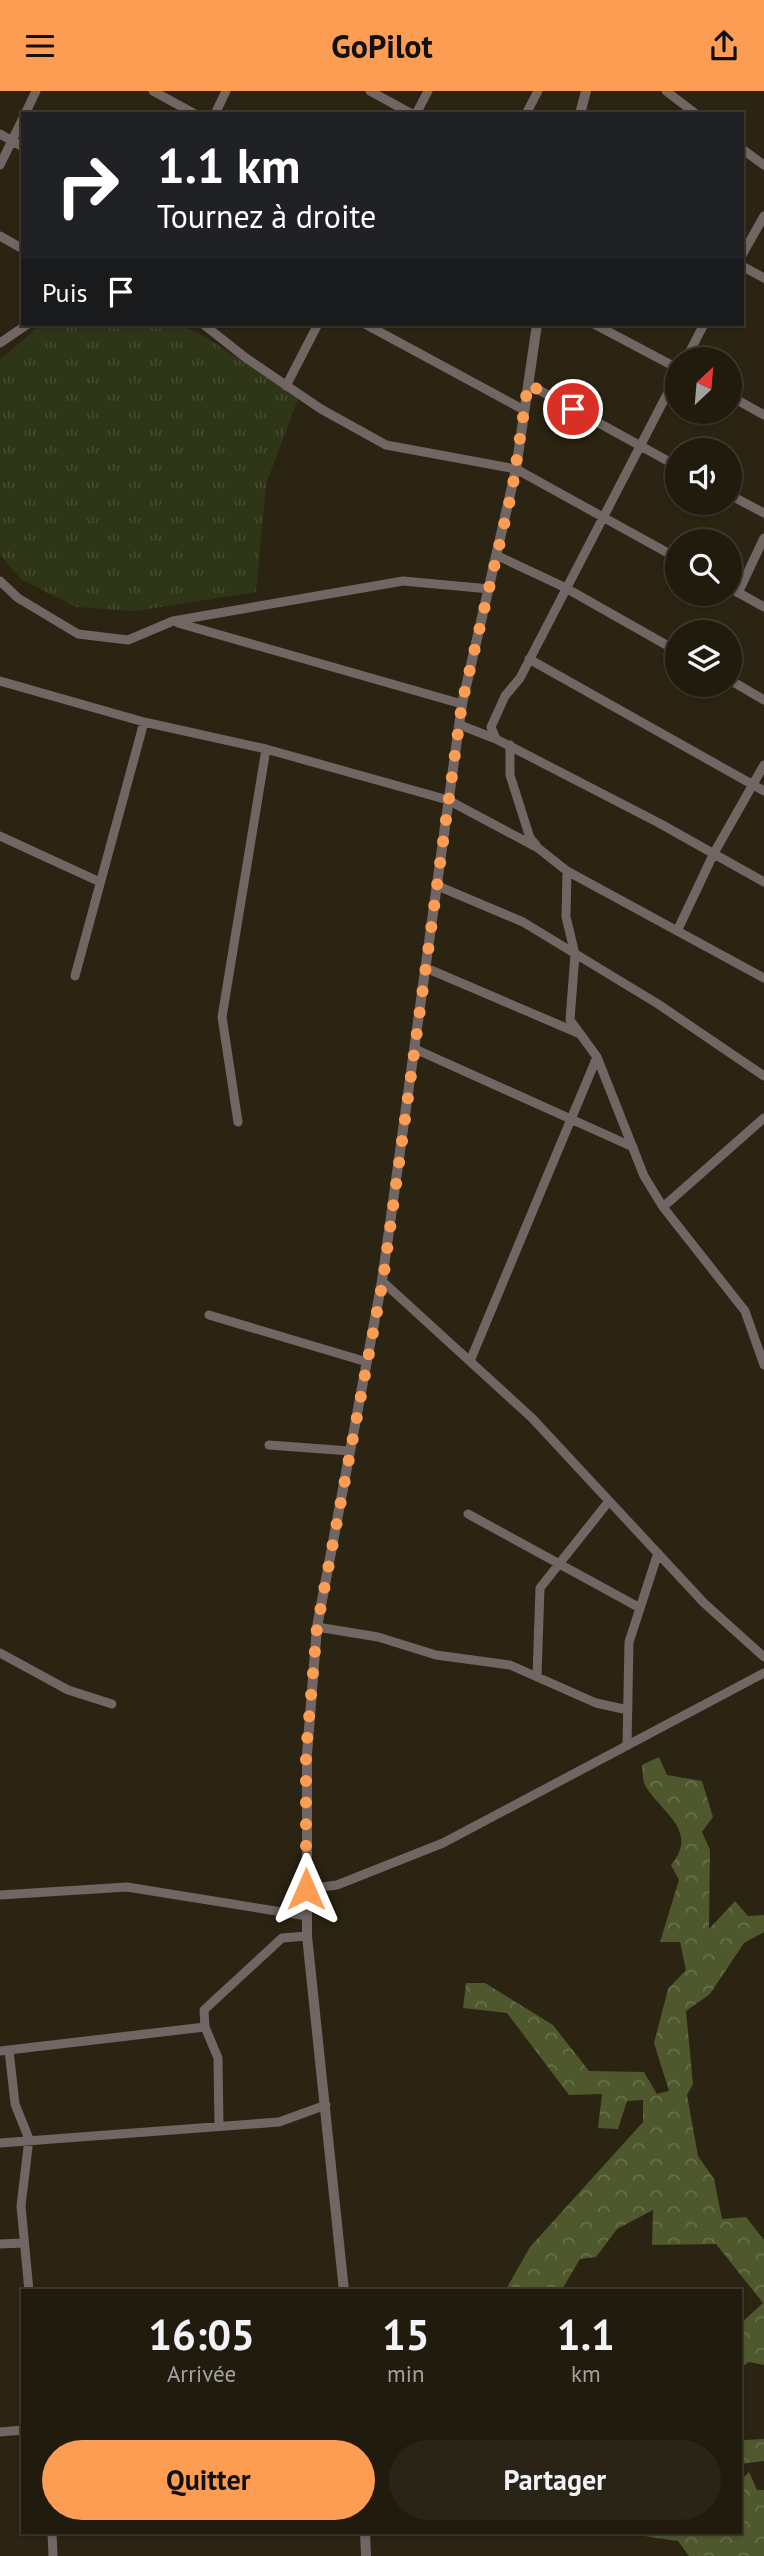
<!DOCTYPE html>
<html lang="fr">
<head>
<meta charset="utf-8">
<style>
  :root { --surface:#211b0e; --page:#292417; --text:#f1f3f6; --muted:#a2a19e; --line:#3e392e; --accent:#fc9d53 }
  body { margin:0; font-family:"PT Sans",sans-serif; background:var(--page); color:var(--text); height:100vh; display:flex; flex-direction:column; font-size:26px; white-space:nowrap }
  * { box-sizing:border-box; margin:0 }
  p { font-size:23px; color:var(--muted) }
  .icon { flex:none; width:38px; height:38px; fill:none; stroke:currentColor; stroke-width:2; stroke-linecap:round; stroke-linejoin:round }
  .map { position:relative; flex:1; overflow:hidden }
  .details { position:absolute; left:21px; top:2198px; width:721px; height:245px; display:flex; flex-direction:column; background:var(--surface); border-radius:0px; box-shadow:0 2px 5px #0004,0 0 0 2px var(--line) }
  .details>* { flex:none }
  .top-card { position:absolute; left:21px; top:21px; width:723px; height:214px; border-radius:0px; box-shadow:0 2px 5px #0004,0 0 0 2px var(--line); background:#202124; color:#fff; overflow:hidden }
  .needle { width:46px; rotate:26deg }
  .buttons { position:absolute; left:665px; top:256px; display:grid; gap:14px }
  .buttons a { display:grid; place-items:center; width:77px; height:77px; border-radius:50%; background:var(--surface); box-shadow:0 2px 5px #0004,0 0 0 2px var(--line); font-size:35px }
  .pin { position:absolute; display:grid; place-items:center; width:60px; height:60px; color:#fff; margin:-30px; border:4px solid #fff; border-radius:50%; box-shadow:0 2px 7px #0007 }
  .me { position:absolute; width:77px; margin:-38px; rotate:0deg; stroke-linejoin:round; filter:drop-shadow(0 0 5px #0008) }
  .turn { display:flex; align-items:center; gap:24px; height:147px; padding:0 21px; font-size:32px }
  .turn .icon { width:91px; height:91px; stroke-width:2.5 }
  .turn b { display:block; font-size:49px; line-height:60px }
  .then { display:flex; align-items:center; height:66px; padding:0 21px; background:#0003; gap:14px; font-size:26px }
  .eta { display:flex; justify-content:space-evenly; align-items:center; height:119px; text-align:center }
  .eta b { font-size:42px; font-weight:700; line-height:49px }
  .primary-button { display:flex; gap:14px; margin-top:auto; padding:14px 21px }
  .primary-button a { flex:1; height:80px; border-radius:42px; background:var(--accent); color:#111; font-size:28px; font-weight:700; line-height:80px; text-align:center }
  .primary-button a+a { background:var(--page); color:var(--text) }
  header { display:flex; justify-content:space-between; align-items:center; height:91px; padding:0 21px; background:var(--accent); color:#111; font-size:32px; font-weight:700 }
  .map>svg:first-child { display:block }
  .grass { fill:url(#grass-tufts) }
  .forest { fill:url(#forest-crowns) }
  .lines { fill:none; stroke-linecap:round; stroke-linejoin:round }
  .minor { stroke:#716663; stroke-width:9 }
  .tertiary { stroke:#716663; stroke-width:10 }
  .route { stroke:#fc9d53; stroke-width:12; stroke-dasharray:0 21.6 }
</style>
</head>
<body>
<header><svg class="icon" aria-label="menu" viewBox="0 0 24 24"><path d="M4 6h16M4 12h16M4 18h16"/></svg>GoPilot<svg class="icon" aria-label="share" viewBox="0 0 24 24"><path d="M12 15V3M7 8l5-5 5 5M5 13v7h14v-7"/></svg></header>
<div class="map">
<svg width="764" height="2465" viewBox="0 0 764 2465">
  <defs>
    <pattern id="grass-tufts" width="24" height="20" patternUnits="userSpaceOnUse" patternTransform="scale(1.75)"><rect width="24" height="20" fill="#2f3618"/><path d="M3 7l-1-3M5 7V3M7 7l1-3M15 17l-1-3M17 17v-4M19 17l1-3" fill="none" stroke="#434a2e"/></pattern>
    <pattern id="forest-crowns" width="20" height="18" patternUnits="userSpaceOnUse" patternTransform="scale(1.75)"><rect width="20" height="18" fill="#4e582c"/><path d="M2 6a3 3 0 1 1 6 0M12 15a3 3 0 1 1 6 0" fill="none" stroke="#68704a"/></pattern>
  </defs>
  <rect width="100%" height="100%" fill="#2c2412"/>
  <!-- grass -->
  <path class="grass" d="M47,233H179L209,248L298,308L266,393L256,501L135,520L76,516L22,489L0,464V269L39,235Z"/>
  <!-- forest -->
  <path class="forest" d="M659,1666L667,1684L702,1690L713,1726L702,1741L710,1759L709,1838L735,1810L748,1825L764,1824V1841L744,1852L710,1903L686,1920L693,1993L687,2004L698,2065L714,2088L722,2128L746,2126L764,2149V2274L749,2271L742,2275L740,2281V2233L763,2212L716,2153L652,2154L653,2119L617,2138L596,2166L580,2168L561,2200H505L530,2156L643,2031V2009L627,2010L618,2038L598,2037L602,2003L569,2004L507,1922L463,1917L466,1892H485L553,1934L589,1980L644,1981L657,2003L669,2000L654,1952L668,1898L686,1879L680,1851H660L679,1789L671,1774C699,1740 663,1723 646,1696C642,1690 643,1681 642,1674Z
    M764,2348V2370L740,2373V2354L745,2349Z
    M749,2381L757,2399H764V2465H689L678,2450L644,2445V2441H740V2416L744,2415L740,2390Z"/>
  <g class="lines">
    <!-- minor -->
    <path class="minor" d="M153,0L195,23
      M370,0L412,23
      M666,0L696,23
      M25,23L36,0
      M215,23L226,0
      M416,23L428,0
      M526,23L538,0
      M0,43L23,56
      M742,58L764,74
      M0,74L23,27
      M0,145L23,158
      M742,164L764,125
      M742,175L764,187
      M203,233L246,267L321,318L386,354L516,378L677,467
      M365,233L524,319
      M594,233L677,277
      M0,252L28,233
      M686,268L704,233
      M528,293L677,375
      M286,295L318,233
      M730,305L764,324
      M730,404L764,422
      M498,465L564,496L677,560
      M0,490L18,507L78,543L128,549L173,530L403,490L490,498
      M730,497L764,516
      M738,502L764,447
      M178,532L462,613
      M529,568L764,700
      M730,589L764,609
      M0,590L144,631L266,658L448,709L538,757L567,780L764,887
      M460,634L496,648L491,636L505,605L520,587L677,284
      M496,648L659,732L764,791
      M510,654V684L530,747L536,754
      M0,745L100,791
      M567,780L566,826L575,863L570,929L597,966L644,1085L663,1116L745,1220L764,1274
      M438,795L523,831L658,913L764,985
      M678,838L714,762L764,674
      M426,877L578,942
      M75,885L144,631
      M415,958L633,1056
      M238,1031L222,926L266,658
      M663,1116L764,1027
      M382,1190L532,1327L704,1512L764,1566
      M209,1224L367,1271
      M470,1270L597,966
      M269,1354L350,1360
      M468,1423L640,1517
      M317,1536L378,1546L436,1564L510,1574L596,1612L628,1619
      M0,1562L68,1599L112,1613
      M537,1585L540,1497L609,1410
      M627,1654L629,1551L658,1462
      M306,1798L337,1794L443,1752L764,1582
      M0,1804L127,1796L307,1825
      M9,1959L15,2013L29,2048L21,2115L29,2200
      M0,1960L205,1936
      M219,2035L218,1967L205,1936L204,1919L282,1847L307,1845
      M0,2052L279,2031L326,2014
      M0,2153L24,2152
      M0,2341L23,2339
      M52,2441L53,2465"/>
    <!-- tertiary -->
    <path class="tertiary" d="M580,23L586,0
      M344,2200L307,1845V1663L317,1536L382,1190L462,613L516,378L537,233
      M365,2441L366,2465"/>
  </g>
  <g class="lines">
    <!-- route -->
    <path class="route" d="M306,1798V1662L317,1536L383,1189L462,612L512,400L528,293L573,318"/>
  </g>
</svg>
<div class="buttons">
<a><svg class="needle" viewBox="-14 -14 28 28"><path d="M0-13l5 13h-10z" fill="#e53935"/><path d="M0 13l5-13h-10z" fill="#a2a19e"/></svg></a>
<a><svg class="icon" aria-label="sound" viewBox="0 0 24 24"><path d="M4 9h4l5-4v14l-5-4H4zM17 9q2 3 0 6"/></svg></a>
<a><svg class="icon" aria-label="search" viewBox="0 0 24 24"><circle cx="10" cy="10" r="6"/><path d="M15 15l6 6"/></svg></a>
<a><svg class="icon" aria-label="layers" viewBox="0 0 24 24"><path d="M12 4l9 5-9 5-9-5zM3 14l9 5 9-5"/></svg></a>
</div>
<div class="pin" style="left:573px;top:318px;background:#d93025"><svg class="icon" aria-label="arrive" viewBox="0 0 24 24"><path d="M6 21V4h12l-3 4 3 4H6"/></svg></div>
<svg class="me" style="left:306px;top:1798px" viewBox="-20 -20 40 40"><path d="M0-17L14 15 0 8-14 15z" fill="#fc9d53" stroke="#fff" stroke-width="4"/></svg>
<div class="top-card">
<div class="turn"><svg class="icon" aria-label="right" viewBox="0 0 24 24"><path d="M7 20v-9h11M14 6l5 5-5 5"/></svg><div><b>1.1 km</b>Tournez à droite</div></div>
<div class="then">Puis<svg class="icon" aria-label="arrive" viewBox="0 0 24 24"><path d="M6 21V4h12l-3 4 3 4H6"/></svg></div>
</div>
<section class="details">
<div class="eta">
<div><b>16:05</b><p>Arrivée</p></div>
<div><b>15</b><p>min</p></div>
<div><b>1.1</b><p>km</p></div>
</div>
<div class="primary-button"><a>Quitter</a><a>Partager</a></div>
</section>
</div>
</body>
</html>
